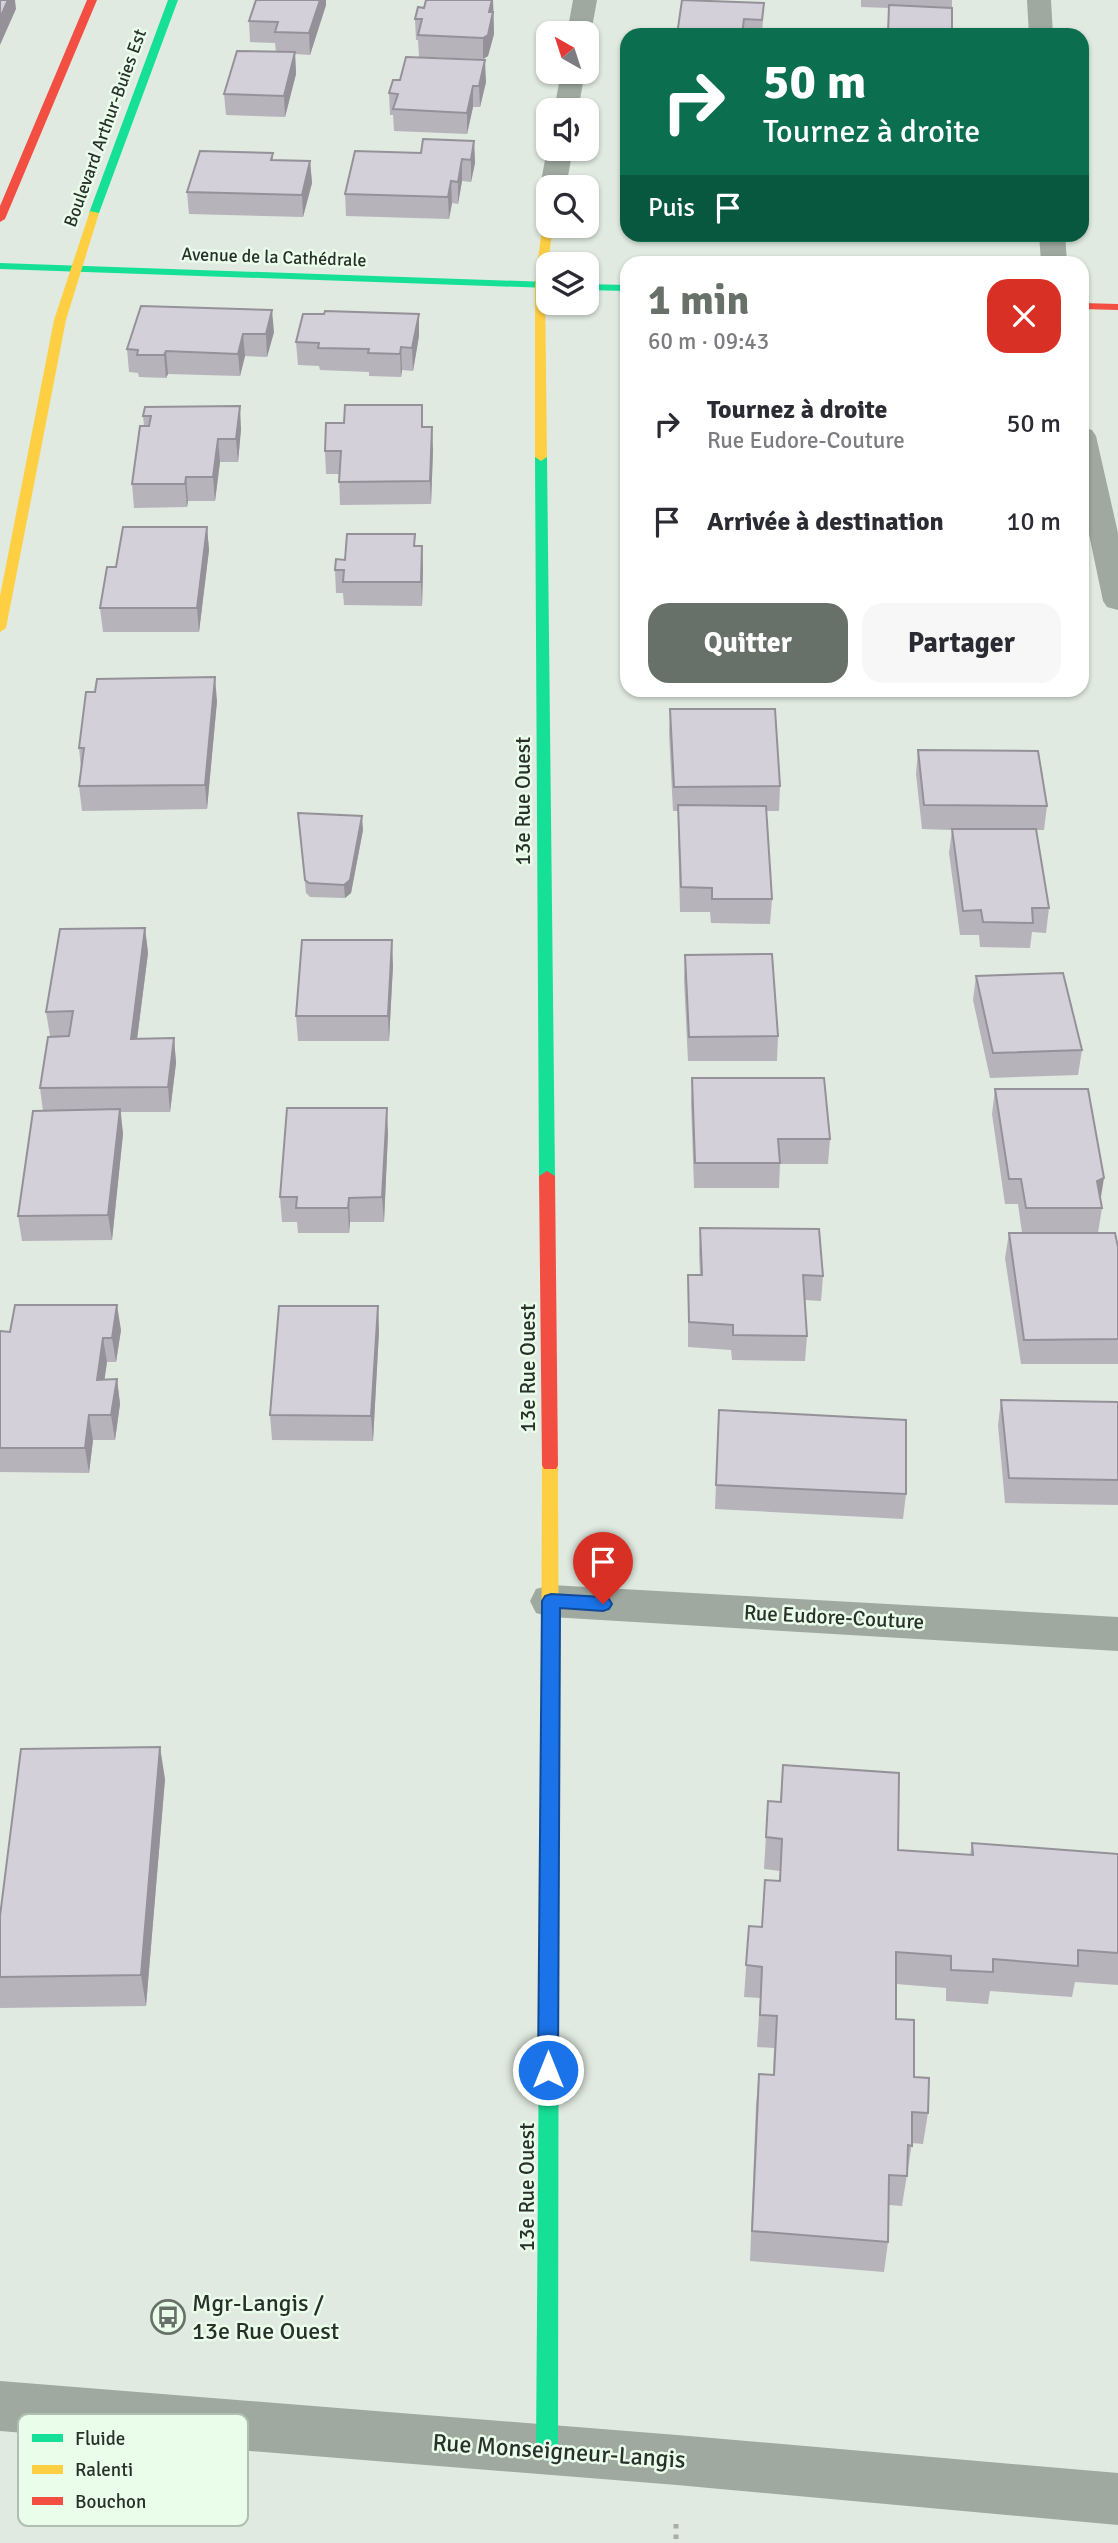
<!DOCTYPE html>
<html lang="fr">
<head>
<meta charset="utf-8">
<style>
  :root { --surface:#fff; --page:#f7f7f7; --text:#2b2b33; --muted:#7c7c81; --accent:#687169 }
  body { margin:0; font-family:Signika,sans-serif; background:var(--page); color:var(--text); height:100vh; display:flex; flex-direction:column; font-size:26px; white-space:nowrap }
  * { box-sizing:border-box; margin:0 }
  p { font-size:23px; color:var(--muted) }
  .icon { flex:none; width:38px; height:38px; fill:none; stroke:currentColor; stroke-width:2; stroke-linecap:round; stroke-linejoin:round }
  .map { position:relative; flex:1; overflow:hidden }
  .side { position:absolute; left:620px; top:256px; width:469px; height:441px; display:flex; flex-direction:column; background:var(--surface); border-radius:21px; box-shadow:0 2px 5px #0004 }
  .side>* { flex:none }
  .hud { position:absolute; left:620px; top:28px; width:469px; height:214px; border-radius:21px; box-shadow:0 2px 5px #0004; background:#0b6e4f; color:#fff; overflow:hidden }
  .needle { width:46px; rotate:321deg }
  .controls { position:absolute; left:536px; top:21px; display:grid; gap:14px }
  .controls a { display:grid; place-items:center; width:63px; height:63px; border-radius:14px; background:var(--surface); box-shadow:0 2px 5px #0004; font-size:35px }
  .pin { position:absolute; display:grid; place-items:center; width:60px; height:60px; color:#fff; margin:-72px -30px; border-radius:50% 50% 50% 0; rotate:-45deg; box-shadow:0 0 7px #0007 }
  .pin .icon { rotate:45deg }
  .me { position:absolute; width:77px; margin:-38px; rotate:0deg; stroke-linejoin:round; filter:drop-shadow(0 0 5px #0008) }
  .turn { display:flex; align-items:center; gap:24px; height:147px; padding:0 28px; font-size:32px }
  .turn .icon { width:91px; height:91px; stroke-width:2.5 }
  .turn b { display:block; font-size:49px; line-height:60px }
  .then { display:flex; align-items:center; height:66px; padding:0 28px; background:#0003; gap:14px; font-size:26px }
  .round { display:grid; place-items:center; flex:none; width:74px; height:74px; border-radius:21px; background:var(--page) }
  .overview { display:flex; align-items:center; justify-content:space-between; height:119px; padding:0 28px }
  h1 { font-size:42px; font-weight:700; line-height:52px; color:var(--accent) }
  .button { display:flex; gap:14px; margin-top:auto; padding:14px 28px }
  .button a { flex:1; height:80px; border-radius:21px; background:var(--accent); color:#fff; font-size:28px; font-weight:700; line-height:80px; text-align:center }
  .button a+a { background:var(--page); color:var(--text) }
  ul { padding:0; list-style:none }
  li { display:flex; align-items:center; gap:21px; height:98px; padding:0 28px }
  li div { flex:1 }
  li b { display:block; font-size:26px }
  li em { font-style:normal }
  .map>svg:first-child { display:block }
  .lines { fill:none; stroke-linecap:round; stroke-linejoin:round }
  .path { stroke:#a7aea8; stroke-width:5; stroke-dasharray:4.5 6; stroke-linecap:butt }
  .street { fill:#9fa99f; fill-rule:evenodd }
  .fast { fill:#16e098; fill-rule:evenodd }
  .slow { fill:#ffcf43; fill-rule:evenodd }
  .jam { fill:#f24e42; fill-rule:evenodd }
  .wall { fill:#b6b3bb }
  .shaded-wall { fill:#949298 }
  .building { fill:#d4d0d9; stroke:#949298; stroke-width:2 }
  .route { fill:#1a73e8; stroke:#114b97; stroke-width:2 }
  .labels { text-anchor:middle; stroke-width:5; stroke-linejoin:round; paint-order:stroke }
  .far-street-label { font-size:18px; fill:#283029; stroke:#e9fdea }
  .street-label { font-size:21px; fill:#283029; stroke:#e9fdea }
  .near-poi-label { font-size:24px; fill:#283029; stroke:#e9fdea; text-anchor:start }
  .near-street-label { font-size:24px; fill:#283029; stroke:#e9fdea }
  .key { fill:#e9fdea; stroke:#afc0b0; stroke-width:2 }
  .key-label { font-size:19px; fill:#283029 }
</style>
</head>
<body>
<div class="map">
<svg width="1118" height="2543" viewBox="0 0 1118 2543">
  <rect width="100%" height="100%" fill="#e0eae0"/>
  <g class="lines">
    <!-- path -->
    <path class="path" d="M676,2524V2543"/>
    <!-- street -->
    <path class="street" d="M573,0H597L591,33L587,38L586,33H567Z
      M1027,0H1051L1053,35H1029Z
      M561,72H585L578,110H554Z
      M547,149H573L566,187H548V193L540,187Z
      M1039,234H1065L1067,262H1041Z
      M1082,427L1092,430L1096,436L1118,533V610L1107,607L1103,601L1082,501Z
      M551,1585L1118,1617V1651L551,1617L536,1613L530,1601L536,1589Z
      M0,2381L677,2435L1118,2473V2525L677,2485L0,2431Z"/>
    <!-- fast -->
    <path class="fast" d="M168,0H178L99,213L90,215L89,213Z
      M0,263L548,282V288L0,269Z
      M586,284L626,285V291L586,290Z
      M541,453L547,457L555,1176L547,1181L539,1176L535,457Z
      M550,1744L556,1746L559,1751L558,2451L555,2458L547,2461L539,2458L536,2451L541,1751L544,1746Z"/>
    <!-- slow -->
    <path class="slow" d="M90,211L99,213L66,320L6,628L0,632V596L54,320Z
      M548,216V226H553L545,285L547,457L541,461L535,457V285L543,219Z
      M550,1459L556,1461L558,1465L559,1751L556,1756L550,1758L544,1756L541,1751L542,1465L544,1461Z"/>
    <!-- jam -->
    <path class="jam" d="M87,0H97L5,219L0,222V206Z
      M1082,303L1118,304V310L1082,309Z
      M547,1171L555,1176L558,1465L556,1469H544L542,1465L539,1176Z"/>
  </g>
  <!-- wall -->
  <path class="wall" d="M320,0H326V5L310,55L295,54L296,74L285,117L226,115L224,94L276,52L275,43L250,42L249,21Z
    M493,0L494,34L488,56L483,59L419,57L418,40H416L415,19L424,8Z
    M861,0H952V35H887L889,8L861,7Z
    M764,3L762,35H677Z
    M486,82L480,107H473L467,134L394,131L393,115H390L389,93Z
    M474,141L475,163L471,182L462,181L458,204L452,203L449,219L346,216L345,194L421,153Z
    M273,153V160L310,161L312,183L303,217L189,214L187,192Z
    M141,306L274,332L267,357L245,356L240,376L168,374L166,378L139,377L138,373L129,372L127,349Z
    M324,314H419V336L413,371L402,370L401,377L369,376V372L320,370L319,366L298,365L296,342Z
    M145,407L241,429L238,462H220L215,501H188L187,507L134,508L132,484L144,426L143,416Z
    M423,427L433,450L431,504L340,505L339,474H326L325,451Z
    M207,527L209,550L199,632H103L100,608Z
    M415,546H422L423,569L422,606L344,605L343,593H336L335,570L345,560Z
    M666,690H754V696H666Z
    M910,690H1010V692L910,693Z
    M217,701L207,809L82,811L79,786L81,769L79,748Z
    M670,709L780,786L779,811H766L772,899L770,924L711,923L710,912H680L678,830V811H673L669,733Z
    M918,750L1047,806L1044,830H1036L1049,908L1046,933L1032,932L1030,948L980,947L979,935H960L949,853L952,830L922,829L916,774Z
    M299,827L363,830L351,893L345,898L310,897L306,893Z
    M145,928L148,953L137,1039L174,1038L176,1063L170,1112H121L123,1134L112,1240L22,1241L18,1216L43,1111L40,1088L69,1036H50L46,1012Z
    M685,955L778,1036L777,1061H688L684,979Z
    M393,965L389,1041H298L296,1016Z
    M976,976L1082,1050L1078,1075L990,1078L973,1000Z
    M692,1078L830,1139L828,1164H780L779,1188H694L691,1103Z
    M995,1089L1101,1201L1102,1208L1098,1233H1022L1018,1204H1005L992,1114Z
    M388,1133L384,1222H350L349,1233H298L297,1222H282L280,1197Z
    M700,1228L823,1276L821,1301L805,1300L807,1336L805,1361L732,1360L731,1350L688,1347V1275H700L699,1253Z
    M1009,1233L1118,1247V1364H1021L1005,1258Z
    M378,1306L379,1331L373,1441L272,1440L270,1415Z
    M121,1330L116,1362H107L104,1380L117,1379L120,1404L115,1440H93L89,1473L0,1472V1331Z
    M1001,1400L1118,1402V1505L1005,1503L998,1425Z
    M719,1410L906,1494L903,1519L715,1509Z
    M783,1765L898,1850L970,1855L972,1843L1118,1854V1985L1075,1982L1072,1997L990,1991L988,2004L946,2001V1988L896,1984V2019L914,2077L928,2113L923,2144L912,2143L902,2206L889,2205L888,2242L884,2272L750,2261L756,2105L759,2074L773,2075L774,2048L757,2047L760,1998L744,1997L749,1926L762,1927L765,1880L779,1881L780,1871L764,1869L768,1801L780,1802Z
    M165,1779L146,2006L0,2008V1916Z"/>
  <!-- shaded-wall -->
  <path class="shaded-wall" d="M8,0H15L16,9L0,45V18Z
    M320,0H326V5L310,55L309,33Z
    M492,0H493L494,34L488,56L483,59V38Z
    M295,52L296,74L285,117L284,96Z
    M485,60L486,82L480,107L479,86Z
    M473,86V107L467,134V113Z
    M474,141L475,163L471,182V160Z
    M462,159V181L458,204V182Z
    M310,161L312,183L303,217L302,195Z
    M451,181L452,203L449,219L448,197Z
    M272,310L274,332L267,357L266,334Z
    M419,314V336L413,371L412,348Z
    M243,334L245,356L240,376L238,354Z
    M401,347L402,370L401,377L400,354Z
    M166,351L168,374L166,378L164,355Z
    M240,406L241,429L238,462L236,439Z
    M432,427L433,450L431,504L430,481Z
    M218,439L220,462L215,501L213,477Z
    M186,477L188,501L187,507L185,484Z
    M207,527L209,550L199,632L197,608Z
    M422,546L423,569L422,606L421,582Z
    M215,677L217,701L207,809L205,785Z
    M362,816L363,830L351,893L345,898L344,885Z
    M145,928L148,953L134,1063L131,1039Z
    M392,940L393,965L389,1041L388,1016Z
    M174,1038L176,1063L170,1112L168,1087Z
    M387,1108L388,1133L384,1222L382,1197Z
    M120,1109L123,1134L112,1240L108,1215Z
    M1104,1178L1100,1203L1097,1181Z
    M349,1198L350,1222L349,1233L348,1208Z
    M117,1305L121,1330L116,1362L112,1338Z
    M378,1306L379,1331L373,1441L371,1416Z
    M103,1338L107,1362L101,1404L97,1380Z
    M117,1379L120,1404L115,1440L111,1415Z
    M89,1415L93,1440L89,1473L85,1448Z
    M160,1747L165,1779L146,2006L141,1975Z"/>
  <!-- building -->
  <path class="building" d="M0,0H8L0,18Z
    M256,0H320L309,33L275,32L278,22L249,21Z
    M426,0H492L489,12H493L488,35L483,38L418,35L422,19H415L418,7L424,8Z
    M682,0L764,3L762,20L744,19L742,35H677Z
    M889,5L952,8V35H888Z
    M237,51L295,52L284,96L224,94Z
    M406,57L485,60L479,86H473L467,113L393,109L398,94L389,93L393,80H400Z
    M423,139L474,141L471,160L462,159L458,182L451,181L448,197L345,194L355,151L421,153Z
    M200,151L273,153L271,160L310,161L302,195L187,192Z
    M141,306L272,310L266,334H243L238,354L166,351L164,355H137L138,350L127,349Z
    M325,311L419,314L412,348L401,347L400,354L368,353L369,349L318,348L319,343L296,342L303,314H324Z
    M345,405H422V427H432L430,481L339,482L341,451H325L326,423H344Z
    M240,406L236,439H218L213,477H186L185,484H132L140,426H149L151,416H143L145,407Z
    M123,527H207L197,608H100L107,567H116Z
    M347,534H415L414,546H422L421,582H343L344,570H335L336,559L345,560Z
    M215,677L205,785L79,786L84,748H79L86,692H95L97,679Z
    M670,709H775L780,786L674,787Z
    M918,750L1038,751L1047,806L924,805Z
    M678,805L766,806L772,899H712V888L681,887Z
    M298,813L362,816L350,880L344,885L309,883L305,880Z
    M952,829H1036L1049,908H1032L1033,923L983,922L981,910L963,911Z
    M145,928L131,1039L174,1038L168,1087L40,1088L48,1037L69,1036L73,1011L46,1012L60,929Z
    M302,940H392L388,1016H296Z
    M772,954L778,1036L689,1037L685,955Z
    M1063,973L1082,1050L993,1053L976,976Z
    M692,1078H824L830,1139H778L780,1163H695Z
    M995,1089H1088L1104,1178L1097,1181L1102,1208H1026L1021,1179H1009Z
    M287,1108H387L382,1197L349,1198L348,1208H296L297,1197H280Z
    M120,1109L108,1215L18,1216L33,1111Z
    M700,1228L819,1229L823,1276L803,1275L807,1336L733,1335V1325L689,1322L688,1275H702Z
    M1009,1233H1115L1118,1247V1339L1024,1340Z
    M15,1305H117L112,1338H103L97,1380L117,1379L111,1415H89L85,1448H0V1331L10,1332Z
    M279,1306H378L371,1416L270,1415Z
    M1001,1400L1118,1402V1480L1009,1478Z
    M719,1410L906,1420V1494L716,1485Z
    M160,1747L141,1975L0,1977V1916L21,1749Z
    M783,1765L899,1773L898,1850L973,1855L972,1843L1118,1854V1953L1078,1950V1966L993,1959V1972L951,1970V1956L896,1952V2019L914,2020V2077L929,2078L928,2113L912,2112V2146L908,2145L907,2176L889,2175L888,2242L752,2231L759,2074L774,2075L777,2016L760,2015L762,1967L746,1965L749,1926L762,1927L765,1880L780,1881L782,1839L766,1837L768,1801L781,1802Z"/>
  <!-- route -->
  <path class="route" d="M551,1594L603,1597L609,1599L612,1604L609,1609L603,1611L560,1608L558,2070L555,2076L548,2078L541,2076L538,2070L542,1601L545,1596Z"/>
  <!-- icons -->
  <defs>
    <g id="bus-ring" transform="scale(1.75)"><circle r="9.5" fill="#e9fdea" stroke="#687169" stroke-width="1.5"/><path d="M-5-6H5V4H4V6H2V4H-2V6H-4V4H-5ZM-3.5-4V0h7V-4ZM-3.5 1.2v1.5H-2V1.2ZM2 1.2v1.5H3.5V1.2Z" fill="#687169"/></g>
  </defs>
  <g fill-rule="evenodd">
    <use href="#bus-ring" x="168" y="2317"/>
  </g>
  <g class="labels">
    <!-- far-street labels -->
    <g class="far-street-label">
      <text transform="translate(105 128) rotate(-70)" y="6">Boulevard Arthur-Buies Est</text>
      <text transform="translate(274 257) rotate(2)" y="6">Avenue de la Cathédrale</text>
    </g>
    <!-- street labels -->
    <g class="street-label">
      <text transform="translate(523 801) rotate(-90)" y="7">13e Rue Ouest</text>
      <text transform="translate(528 1368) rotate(-90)" y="7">13e Rue Ouest</text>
      <text transform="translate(834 1617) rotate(3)" y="7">Rue Eudore-Couture</text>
      <text transform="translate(527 2187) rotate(-90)" y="7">13e Rue Ouest</text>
    </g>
    <!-- near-poi labels -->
    <g class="near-poi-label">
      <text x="192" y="2311">Mgr-Langis /<tspan x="192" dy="28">13e Rue Ouest</tspan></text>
    </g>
    <!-- near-street labels -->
    <g class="near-street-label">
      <text transform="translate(559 2451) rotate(4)" y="8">Rue Monseigneur-Langis</text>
    </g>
  </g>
  <!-- legend -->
  <rect x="18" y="2414" width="230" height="112" rx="10" class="key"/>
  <rect x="32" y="2434" width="31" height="8" fill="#16e098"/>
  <rect x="32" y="2465" width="31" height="9" fill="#ffcf43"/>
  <rect x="32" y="2497" width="31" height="8" fill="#f24e42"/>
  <g class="key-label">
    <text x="75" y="2445">Fluide</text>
    <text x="75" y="2476">Ralenti</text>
    <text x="75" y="2508">Bouchon</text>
  </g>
</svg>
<div class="controls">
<a><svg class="needle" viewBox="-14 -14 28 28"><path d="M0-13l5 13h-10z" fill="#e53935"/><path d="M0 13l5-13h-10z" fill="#7c7c81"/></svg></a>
<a><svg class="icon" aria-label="sound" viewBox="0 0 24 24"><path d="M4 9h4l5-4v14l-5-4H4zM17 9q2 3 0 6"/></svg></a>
<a><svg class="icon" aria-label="search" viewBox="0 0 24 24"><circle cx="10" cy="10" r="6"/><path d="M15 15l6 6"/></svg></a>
<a><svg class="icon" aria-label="layers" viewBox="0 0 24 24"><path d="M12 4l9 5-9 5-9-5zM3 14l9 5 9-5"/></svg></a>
</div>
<div class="pin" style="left:603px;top:1604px;background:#d93025"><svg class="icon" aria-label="arrive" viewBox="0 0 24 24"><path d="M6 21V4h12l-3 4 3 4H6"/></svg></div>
<svg class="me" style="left:548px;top:2070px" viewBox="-20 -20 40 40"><circle r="17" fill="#1a73e8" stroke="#fff" stroke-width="3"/><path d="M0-11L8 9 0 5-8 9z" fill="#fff"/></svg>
<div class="hud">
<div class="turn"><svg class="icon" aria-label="right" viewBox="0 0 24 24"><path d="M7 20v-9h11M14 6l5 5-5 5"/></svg><div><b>50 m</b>Tournez à droite</div></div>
<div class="then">Puis<svg class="icon" aria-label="arrive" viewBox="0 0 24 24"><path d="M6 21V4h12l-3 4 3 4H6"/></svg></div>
</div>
<section class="side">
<div class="overview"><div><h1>1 min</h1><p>60 m · 09:43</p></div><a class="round" style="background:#d93025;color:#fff"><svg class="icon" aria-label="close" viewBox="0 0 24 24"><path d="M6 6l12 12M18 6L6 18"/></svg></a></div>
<ul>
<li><svg class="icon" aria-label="right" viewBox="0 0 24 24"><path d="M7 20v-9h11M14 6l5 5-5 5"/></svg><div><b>Tournez à droite</b><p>Rue Eudore-Couture</p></div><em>50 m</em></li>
<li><svg class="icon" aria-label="arrive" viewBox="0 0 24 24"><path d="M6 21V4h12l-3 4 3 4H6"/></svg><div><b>Arrivée à destination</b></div><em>10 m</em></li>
</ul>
<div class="button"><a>Quitter</a><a>Partager</a></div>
</section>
</div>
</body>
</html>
